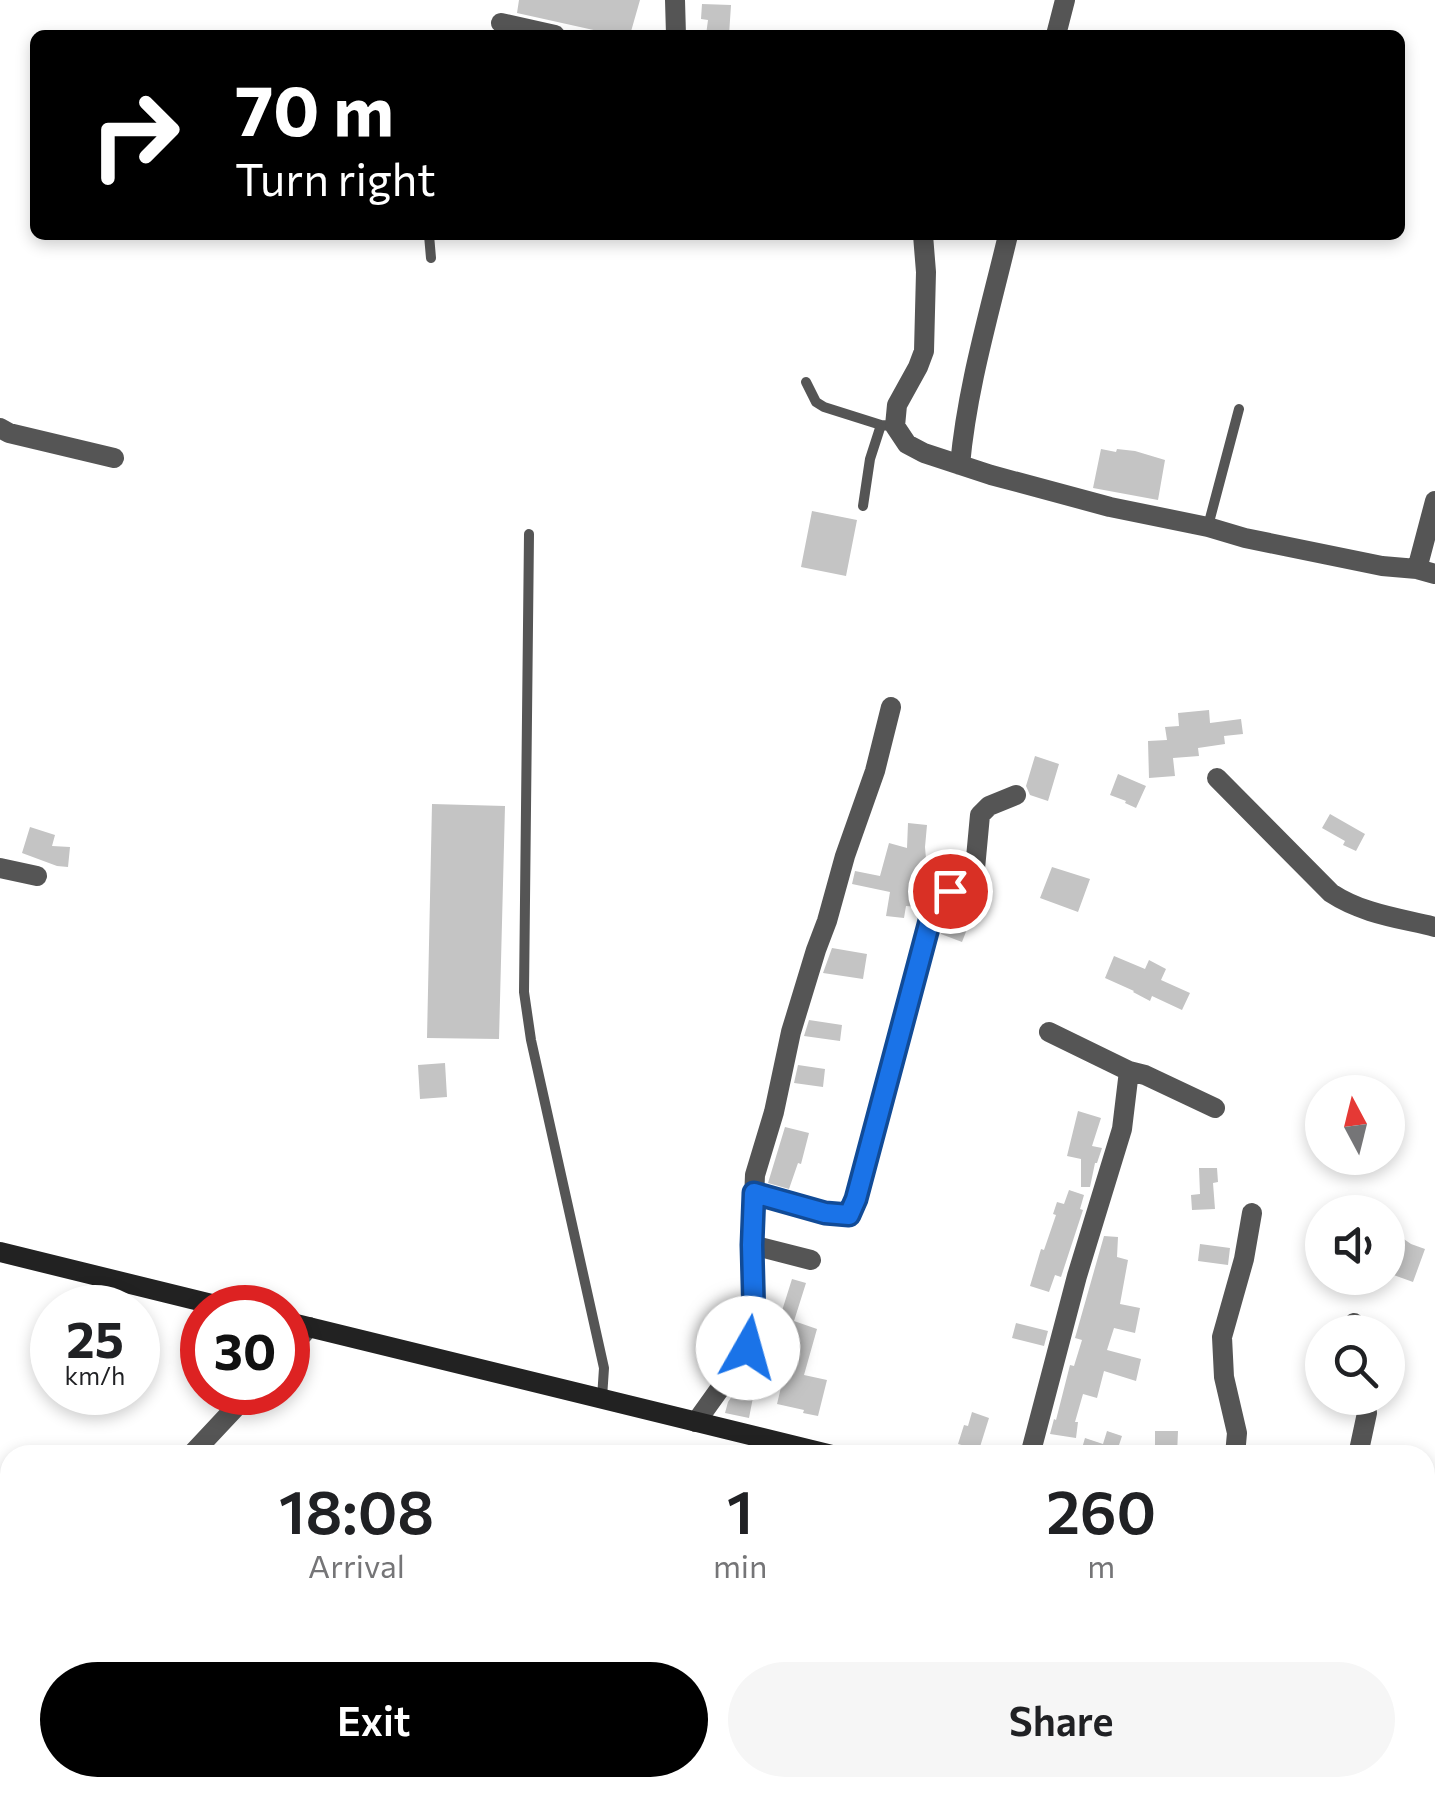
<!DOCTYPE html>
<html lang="en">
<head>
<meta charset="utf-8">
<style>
  :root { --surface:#fff; --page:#f6f6f6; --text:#202124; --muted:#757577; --accent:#000 }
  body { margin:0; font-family:Commissioner,sans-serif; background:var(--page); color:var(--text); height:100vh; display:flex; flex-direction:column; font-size:38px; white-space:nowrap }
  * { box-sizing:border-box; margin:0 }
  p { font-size:32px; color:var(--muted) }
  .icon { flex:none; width:55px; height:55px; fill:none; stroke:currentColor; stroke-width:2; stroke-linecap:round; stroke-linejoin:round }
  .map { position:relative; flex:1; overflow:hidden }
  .details { position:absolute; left:0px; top:1445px; width:1435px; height:352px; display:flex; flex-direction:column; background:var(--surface); border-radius:30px 30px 0 0; box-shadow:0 5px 15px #0003 }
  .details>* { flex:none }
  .hud { position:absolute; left:30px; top:30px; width:1375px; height:210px; border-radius:15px; box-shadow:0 5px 15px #0003; background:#000; color:#fff; overflow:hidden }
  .needle { width:65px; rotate:353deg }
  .fabs { position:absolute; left:1305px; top:1075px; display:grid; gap:20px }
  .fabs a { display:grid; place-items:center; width:100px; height:100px; border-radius:50%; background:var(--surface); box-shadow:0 5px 15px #0003; font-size:50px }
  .speed { position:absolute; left:30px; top:1285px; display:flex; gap:20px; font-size:50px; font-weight:700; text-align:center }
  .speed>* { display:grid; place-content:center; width:130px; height:130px; border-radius:50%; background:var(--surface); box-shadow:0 5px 15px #0003; line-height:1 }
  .speed small { font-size:25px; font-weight:400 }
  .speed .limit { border:15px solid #d22; background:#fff; color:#111 }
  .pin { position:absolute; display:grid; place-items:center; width:85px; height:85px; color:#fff; margin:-42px; border:5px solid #fff; border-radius:50%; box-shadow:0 2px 10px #0007 }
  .me { position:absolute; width:110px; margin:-55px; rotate:7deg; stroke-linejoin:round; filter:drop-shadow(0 0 8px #0008) }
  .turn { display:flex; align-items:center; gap:35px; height:210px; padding:0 40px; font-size:45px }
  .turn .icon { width:130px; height:130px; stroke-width:2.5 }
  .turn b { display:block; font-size:70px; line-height:85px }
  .eta { display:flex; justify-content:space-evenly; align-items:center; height:170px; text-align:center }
  .eta b { font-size:60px; font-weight:600; line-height:70px }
  .action { display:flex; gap:20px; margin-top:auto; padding:20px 40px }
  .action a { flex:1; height:115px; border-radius:60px; background:var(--accent); color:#fff; font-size:40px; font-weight:600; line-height:115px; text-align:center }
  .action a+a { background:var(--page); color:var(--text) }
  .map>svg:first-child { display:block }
  .building { fill:#c4c4c4 }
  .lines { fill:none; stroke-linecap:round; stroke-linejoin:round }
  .path { stroke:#777; stroke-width:2.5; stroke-dasharray:2.5 5; stroke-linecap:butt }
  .lane { stroke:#555; stroke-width:10 }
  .street { stroke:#555; stroke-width:20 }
  .secondary { stroke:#222; stroke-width:20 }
  .route-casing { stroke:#114b97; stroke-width:25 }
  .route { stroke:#1a73e8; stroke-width:18 }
</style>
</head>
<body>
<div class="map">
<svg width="1435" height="1797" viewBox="0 0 1435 1797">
  <rect width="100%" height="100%" fill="#fff"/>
  <!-- building -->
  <path class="building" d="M519,0H640L630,35L598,34V31L517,13Z
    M702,4L731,5L729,35H706L708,20L701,19Z
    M1101,449L1116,452L1117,449L1135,451L1165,460L1158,500L1093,488Z
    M812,511L857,520L846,576L801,567Z
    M1209,710L1210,723L1241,719L1243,734L1224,736L1225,744L1198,748L1199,756L1173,758L1175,776L1149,778L1148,741L1167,740L1165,727L1179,726L1178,713Z
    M1035,756L1059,764L1048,801L1030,795L1026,786Z
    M1118,774L1146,786L1136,808L1125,803L1126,801L1110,795Z
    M432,804L505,806L499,1039L427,1038Z
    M1330,814L1365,834L1356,851L1343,845L1345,841L1322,828Z
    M908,823L927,825L925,847L927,870H921L918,907L906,906L904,918L886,916L890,892L852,884L855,871L880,876L889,843L907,848Z
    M30,827L55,835L52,846L70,847L68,867L57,866L22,853Z
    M1052,867L1090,879L1078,912L1040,898Z
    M958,905L974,911L962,942L941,934L948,906Z
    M832,948L867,954L863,979L823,973Z
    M1114,956L1145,969L1149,960L1166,969L1161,980L1190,993L1182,1010L1152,996L1150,1001L1133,992L1134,991L1105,978Z
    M809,1020L842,1025L840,1041L804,1036Z
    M445,1063L447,1097L420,1099L418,1065Z
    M798,1065L825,1069L823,1087L794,1083Z
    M1078,1111L1101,1118L1092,1146L1102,1148L1097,1163H1095L1090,1187H1081V1159L1067,1156Z
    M785,1127L809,1133L801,1164L798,1163L789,1189L768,1183Z
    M1199,1168H1217L1218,1182L1213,1183L1215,1209L1192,1210L1191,1195L1200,1194Z
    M1069,1190L1084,1195L1080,1209L1083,1210L1061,1277L1055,1275L1049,1292L1030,1286L1041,1249L1044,1250L1056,1215L1053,1214L1057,1202L1064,1204Z
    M1388,1228L1411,1244L1425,1249L1413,1282L1388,1273Z
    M1104,1236L1118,1237L1117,1257L1128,1260L1120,1304L1140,1308L1135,1333L1114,1328L1107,1350L1141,1359L1136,1381L1104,1371L1097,1398L1083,1394L1075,1422H1078L1076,1438L1050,1434L1054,1419L1056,1420L1070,1365L1074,1366L1082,1340L1075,1338Z
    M1200,1244L1230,1248L1228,1265L1198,1261Z
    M792,1279L806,1283L794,1321L817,1329L804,1375L827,1380L818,1416L803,1413L804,1410L777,1404L787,1362L774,1359L779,1338L767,1334V1324L771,1314L780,1317Z
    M1016,1323L1048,1331L1044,1346L1012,1338Z
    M743,1380L756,1382L749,1418L725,1413L728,1402Z
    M972,1412L989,1418L979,1450L958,1444L964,1425L968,1426Z
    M1107,1431L1122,1436L1118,1448L1130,1452L1129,1455H1080L1085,1438L1103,1444Z
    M1155,1431H1178L1177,1455H1155Z"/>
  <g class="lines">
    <!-- path -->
    <path class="path" d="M965,1797L967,1788"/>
    <!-- lane -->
    <path class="lane" d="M429,235L431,258
      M806,382L816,402L824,407L881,425L895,426
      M863,506L870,459L881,425
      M1208,526L1239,409
      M529,534L524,992L531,1040L604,1368L602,1398
      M1273,1788L1280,1797"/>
    <!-- street -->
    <path class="street" d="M675,0L676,35
      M501,23L555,35
      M1056,35L1065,0
      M923,235L926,272L924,351L918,367L897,405L895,426L907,444L924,453L991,475L1110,507L1208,527L1245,538L1382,566L1417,569L1435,574
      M0,428L9,433L114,458
      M960,465C967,387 990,311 1008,235
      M1417,569L1435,501
      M1217,778L1331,893C1363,914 1399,918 1435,927
      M0,868L37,876
      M1129,1071L1145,1075L1215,1108
      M754,1193L825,1213L849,1215L856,1199L936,899C946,887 960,893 973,890L980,815L989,806L1016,795
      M752,1245L811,1260
      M1354,1323L1355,1332
      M288,1351L309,1327
      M696,1422L749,1348L753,1332L754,1283L752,1245L755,1175L774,1112L791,1032L816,950L827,921L845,856L875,771L891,707
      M191,1455L250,1392
      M1030,1455L1077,1276L1122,1129L1129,1071L1049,1032
      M1235,1455L1237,1433L1224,1377L1222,1337L1244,1259L1252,1213
      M1358,1455L1367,1413L1364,1398
      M0,1612L10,1609
      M0,1722L10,1734
      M58,1788L68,1797
      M138,1797L144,1788
      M687,1797L696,1788"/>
    <!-- secondary -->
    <path class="secondary" d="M0,1252L228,1308
      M288,1322L832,1455
      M1425,1595L1435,1598"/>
  </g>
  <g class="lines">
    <!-- route casing -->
    <g class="route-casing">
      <path id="route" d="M748,1348L754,1321L752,1245L754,1193L825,1213L849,1215L856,1199L936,898L940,894L950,891"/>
    </g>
    <!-- route -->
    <use href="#route" class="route"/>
  </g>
</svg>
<div class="fabs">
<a><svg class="needle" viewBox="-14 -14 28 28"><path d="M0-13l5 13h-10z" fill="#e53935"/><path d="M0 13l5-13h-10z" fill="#757577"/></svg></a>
<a><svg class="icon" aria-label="sound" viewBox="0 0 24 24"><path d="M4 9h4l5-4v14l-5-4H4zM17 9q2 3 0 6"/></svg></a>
<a><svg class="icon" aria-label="search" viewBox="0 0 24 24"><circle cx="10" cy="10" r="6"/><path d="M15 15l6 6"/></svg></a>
</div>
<div class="speed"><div>25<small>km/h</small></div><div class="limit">30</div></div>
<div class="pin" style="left:950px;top:891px;background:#d93025"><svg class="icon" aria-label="arrive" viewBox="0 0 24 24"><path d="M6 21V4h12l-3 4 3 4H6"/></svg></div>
<svg class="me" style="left:748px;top:1348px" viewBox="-20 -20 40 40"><circle r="19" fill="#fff"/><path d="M0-13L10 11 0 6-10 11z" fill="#1a73e8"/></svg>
<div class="hud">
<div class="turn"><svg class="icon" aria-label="right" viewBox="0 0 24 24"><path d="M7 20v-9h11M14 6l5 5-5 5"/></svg><div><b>70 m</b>Turn right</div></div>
</div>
<section class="details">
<div class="eta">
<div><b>18:08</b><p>Arrival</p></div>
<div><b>1</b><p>min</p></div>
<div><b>260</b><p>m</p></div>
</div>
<div class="action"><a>Exit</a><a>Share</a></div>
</section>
</div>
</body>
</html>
